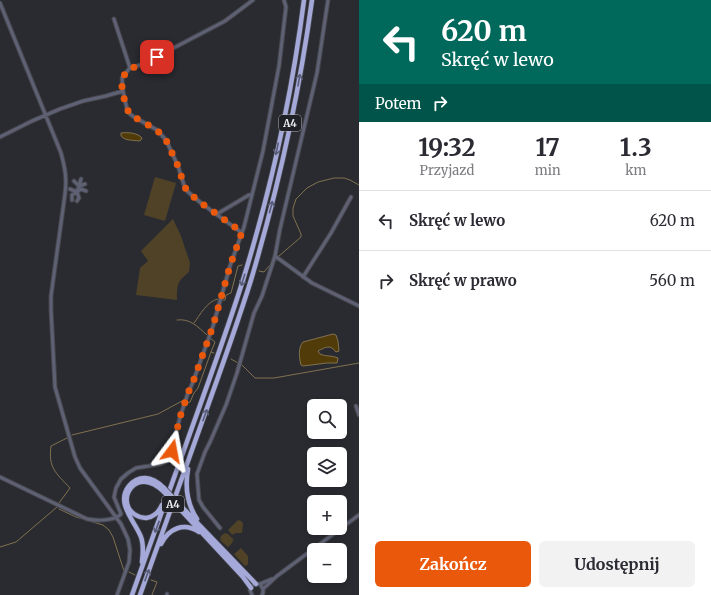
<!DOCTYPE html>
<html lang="pl">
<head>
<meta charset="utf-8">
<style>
  :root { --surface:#fff; --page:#f2f2f3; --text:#2b2b33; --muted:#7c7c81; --line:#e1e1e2; --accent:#ea580c }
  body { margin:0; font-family:Merriweather,serif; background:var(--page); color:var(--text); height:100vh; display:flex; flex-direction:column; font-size:15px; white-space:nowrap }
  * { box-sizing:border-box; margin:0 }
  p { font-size:13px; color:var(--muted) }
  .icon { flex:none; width:22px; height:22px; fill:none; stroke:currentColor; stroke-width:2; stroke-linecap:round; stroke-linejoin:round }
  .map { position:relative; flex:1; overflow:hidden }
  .panel { display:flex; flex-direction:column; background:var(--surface); width:352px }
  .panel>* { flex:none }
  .banner { background:#00695c; color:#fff; overflow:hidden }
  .fabs { position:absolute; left:307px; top:399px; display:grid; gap:8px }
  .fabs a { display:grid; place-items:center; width:40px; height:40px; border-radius:6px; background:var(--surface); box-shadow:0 2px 6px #0003; font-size:20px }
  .pin { position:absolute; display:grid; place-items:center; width:34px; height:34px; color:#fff; margin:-17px; border-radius:8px; box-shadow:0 2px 6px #0006 }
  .me { position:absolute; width:44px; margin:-22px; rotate:13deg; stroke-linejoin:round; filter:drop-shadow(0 0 3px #0008) }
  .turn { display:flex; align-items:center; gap:14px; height:84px; padding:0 16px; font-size:18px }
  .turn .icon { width:52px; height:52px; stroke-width:2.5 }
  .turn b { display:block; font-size:28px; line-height:34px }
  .then { display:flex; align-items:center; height:38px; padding:0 16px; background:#0003; gap:8px; font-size:15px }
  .eta { display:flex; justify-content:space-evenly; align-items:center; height:68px; text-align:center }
  .eta b { font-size:24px; font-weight:700; line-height:28px }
  .action { display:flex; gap:8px; margin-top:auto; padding:8px 16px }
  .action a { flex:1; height:46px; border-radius:6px; background:var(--accent); color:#fff; font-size:16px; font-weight:700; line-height:46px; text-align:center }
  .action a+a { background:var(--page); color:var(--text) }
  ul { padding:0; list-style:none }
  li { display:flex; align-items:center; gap:12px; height:60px; padding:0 16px; border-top:1px solid var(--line) }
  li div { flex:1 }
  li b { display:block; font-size:15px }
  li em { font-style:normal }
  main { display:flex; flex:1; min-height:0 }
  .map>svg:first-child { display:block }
  .green { fill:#4f4227 }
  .water { fill:#513c09; stroke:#80714f }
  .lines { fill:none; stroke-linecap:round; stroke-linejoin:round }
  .stream { stroke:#80714f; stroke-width:1 }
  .minor-casing { stroke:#45464c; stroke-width:5 }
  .highway-casing { stroke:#45464c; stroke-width:6 }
  .minor { stroke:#5e6174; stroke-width:3 }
  .highway { stroke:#a4a9da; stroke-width:4.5 }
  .highway-bridge-casing { stroke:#45464c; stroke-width:6; stroke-linecap:butt }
  .highway-bridge { stroke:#a4a9da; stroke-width:4.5 }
  .oneway { stroke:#5b5e78 }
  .route { stroke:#ea580c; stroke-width:7; stroke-dasharray:0 12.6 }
  .labels { text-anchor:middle; stroke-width:4; stroke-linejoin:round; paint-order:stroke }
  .shield { fill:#202127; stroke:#b0b0b5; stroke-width:1 }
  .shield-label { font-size:10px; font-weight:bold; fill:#edeef2 }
</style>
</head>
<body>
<main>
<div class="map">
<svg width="359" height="595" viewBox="0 0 359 595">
  <rect width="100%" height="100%" fill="#2a2b31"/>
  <!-- green -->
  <path class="green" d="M155,177L176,183L165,221L144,215Z
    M173,219L181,236L190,263L189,272C177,282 177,284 177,300L136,295L140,268L148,261L141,251Z
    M238,520L241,521L243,523L242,533H236L232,535L228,530Z
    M225,533L228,534L234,540L232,541L233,542L228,547L222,542L220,539L221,536Z
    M241,548L248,556V564L246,566L244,565L234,554Z"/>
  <!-- water -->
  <path class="water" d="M121,133C128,132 138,133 142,138L141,140L139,141C133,140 125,141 121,136Z
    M333,334L336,335L338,341L339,351L336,352C330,344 326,347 318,351L320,354C326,357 332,355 338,358L337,363H327L303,366L301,365C299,357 298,348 303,342Z"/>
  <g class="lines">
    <!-- stream -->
    <path class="stream" d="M279,256L301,237V234L293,216V208L296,199L307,188L318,182L334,178H344L350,180L359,185
      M259,271L264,272L270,265
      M222,300H225L226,295L231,293L238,266L242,265
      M177,320C190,318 198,327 207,335
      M194,323C200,315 207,301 218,299
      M210,338L215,342L211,352L214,353
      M231,359L238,363
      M242,365L255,378H274L359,363
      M187,403L190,402L194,393L198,388L211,352
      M72,435L158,414L182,401
      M59,503L70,488C56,473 48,468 51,446L67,438
      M59,509L76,517L103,525L109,530L113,537L124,571
      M0,547L16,542L57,507
      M129,572L135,575
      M151,580L157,582L152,595"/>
    <!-- minor casing -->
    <g class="minor-casing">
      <path id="minor" d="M0,3L61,153C65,168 67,178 65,194L51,296V310L55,387L75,457L80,468L121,524L128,539L130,550L129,562L117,595
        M114,19L130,68
        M0,137L32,121L60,109L83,101L106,96L123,91
        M74,181L79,186L85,184
        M70,189L77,192L81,189L86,191
        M72,200V195L77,192
        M77,201L79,198L77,192L81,179
        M217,214L249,195H252
        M242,233L201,203L187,191L184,185L178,166L166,140L157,130L134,117L130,114L127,109L123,91L122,78L129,69L145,63L225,21L253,0
        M275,256L312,283L359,306
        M303,277L331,233L351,197
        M356,406L359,415
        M0,477L87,519C96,521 115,521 121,514L114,497L116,488L121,479L128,473L136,468L161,464L167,461L169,458L174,443L180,417L188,393L193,382L213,326L230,266L244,227L263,151L279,66L286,7L284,0
        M220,528L203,507L199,500L197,474L205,452L210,442L226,405L237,373L254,313L262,296L275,256L280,229L317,73L322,40L328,0
        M260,584L272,579
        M263,589L277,576L359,515
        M167,594V595
        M252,595L250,590L252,586L254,584H260L263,589
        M262,595L263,593V589"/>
    </g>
    <!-- highway casing -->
    <g class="highway-casing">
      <path id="highway" d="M188,469C185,486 187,504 197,519
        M162,505C159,512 154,517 146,518C141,518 137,516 134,514C115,500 136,465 163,491
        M180,505L256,584
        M179,508L243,577L251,588
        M161,544C169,528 184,522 199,532
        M142,562C143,554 144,545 141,537C135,521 115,503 129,486C133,481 139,478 145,478C153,478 159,483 164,488
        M132,595C153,537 174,479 194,422C211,375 228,328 243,280C271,189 292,95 304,0
        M140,595C161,537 181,479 202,422C219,375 236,328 251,280C278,189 299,95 312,0"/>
    </g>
    <!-- minor -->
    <use href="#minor" class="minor"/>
    <!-- highway -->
    <use href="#highway" class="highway"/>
    <!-- highway-bridge casing -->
    <g class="highway-bridge-casing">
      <path id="highway-bridge" d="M164,488L180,505
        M163,491L179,508"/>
    </g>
    <!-- highway-bridge -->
    <use href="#highway-bridge" class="highway-bridge"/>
  </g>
  <!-- one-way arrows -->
  <defs><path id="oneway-shaft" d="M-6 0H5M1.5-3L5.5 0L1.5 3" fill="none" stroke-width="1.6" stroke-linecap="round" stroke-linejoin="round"/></defs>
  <g class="oneway">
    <use href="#oneway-shaft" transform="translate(299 80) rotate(-80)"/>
    <use href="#oneway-shaft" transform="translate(277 149) rotate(102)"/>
    <use href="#oneway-shaft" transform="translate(271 207) rotate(-75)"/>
    <use href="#oneway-shaft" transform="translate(243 280) rotate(107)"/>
    <use href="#oneway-shaft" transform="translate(205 415) rotate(-70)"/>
    <use href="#oneway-shaft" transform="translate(157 527) rotate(110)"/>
    <use href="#oneway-shaft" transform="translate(147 575) rotate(-70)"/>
  </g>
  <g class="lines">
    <!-- route -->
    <path class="route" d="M157,57L145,63L129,69L122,78V91L127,109L130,114L134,117L157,130L166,140L178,166L184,185L187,191L201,203L242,232L230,266L213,326L193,382L188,393L180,417L172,451"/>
  </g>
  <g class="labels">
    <!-- shield labels -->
    <g class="shield">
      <rect x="279" y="115" width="22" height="16" rx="3"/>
      <rect x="162" y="496" width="22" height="16" rx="3"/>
    </g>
    <g class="shield-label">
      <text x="290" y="127">A4</text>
      <text x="173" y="508">A4</text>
    </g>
  </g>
</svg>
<div class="fabs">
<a><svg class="icon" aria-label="search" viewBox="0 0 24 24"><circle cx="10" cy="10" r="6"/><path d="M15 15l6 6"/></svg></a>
<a><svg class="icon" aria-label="layers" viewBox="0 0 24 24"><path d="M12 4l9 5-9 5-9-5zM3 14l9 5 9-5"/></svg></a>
<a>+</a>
<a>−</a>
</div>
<div class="pin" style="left:157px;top:57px;background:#d93025"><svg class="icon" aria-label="arrive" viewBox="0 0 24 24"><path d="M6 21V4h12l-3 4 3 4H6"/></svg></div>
<svg class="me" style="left:172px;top:451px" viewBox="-20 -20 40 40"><path d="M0-17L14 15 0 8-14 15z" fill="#ea580c" stroke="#fff" stroke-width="4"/></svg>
</div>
<section class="panel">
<div class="banner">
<div class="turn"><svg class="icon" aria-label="left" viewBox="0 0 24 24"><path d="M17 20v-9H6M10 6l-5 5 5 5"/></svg><div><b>620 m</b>Skręć w lewo</div></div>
<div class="then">Potem<svg class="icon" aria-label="right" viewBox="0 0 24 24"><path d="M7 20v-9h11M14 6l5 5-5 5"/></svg></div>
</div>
<div class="eta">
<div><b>19:32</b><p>Przyjazd</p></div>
<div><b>17</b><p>min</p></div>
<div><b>1.3</b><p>km</p></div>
</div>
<ul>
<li><svg class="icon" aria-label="left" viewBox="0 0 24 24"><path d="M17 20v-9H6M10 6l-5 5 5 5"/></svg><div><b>Skręć w lewo</b></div><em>620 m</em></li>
<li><svg class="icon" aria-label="right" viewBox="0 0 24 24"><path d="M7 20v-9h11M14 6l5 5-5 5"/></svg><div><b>Skręć w prawo</b></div><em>560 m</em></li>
</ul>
<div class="action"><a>Zakończ</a><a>Udostępnij</a></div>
</section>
</main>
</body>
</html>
